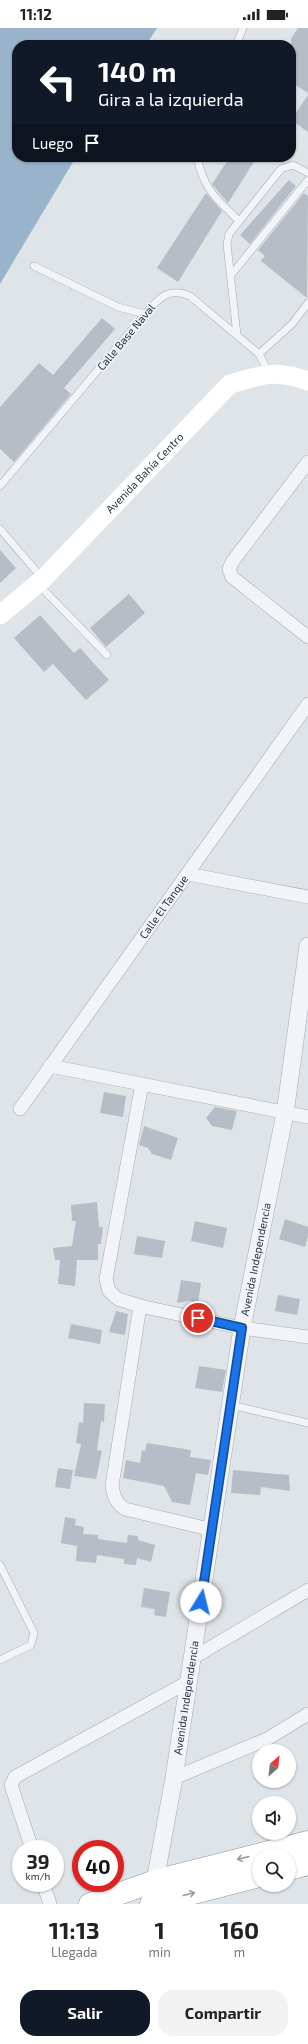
<!DOCTYPE html>
<html lang="es">
<head>
<meta charset="utf-8">
<style>
  :root { --surface:#fff; --page:#f2f2f2; --text:#222; --muted:#767676; --accent:#111827 }
  body { margin:0; font-family:"Exo 2",sans-serif; background:var(--page); color:var(--text); height:100vh; display:flex; flex-direction:column; font-size:15px; white-space:nowrap }
  * { box-sizing:border-box; margin:0 }
  p { font-size:13px; color:var(--muted) }
  .icon { flex:none; width:22px; height:22px; fill:none; stroke:currentColor; stroke-width:2; stroke-linecap:round; stroke-linejoin:round }
  .map { position:relative; height:1876px; overflow:hidden }
  .panel { display:flex; flex-direction:column; background:var(--surface); flex:1 }
  .panel>* { flex:none }
  .top-card { position:absolute; left:12px; top:12px; width:284px; height:122px; border-radius:16px; box-shadow:0 1px 3px #0004; background:#111827; color:#fff; overflow:hidden }
  .needle { width:26px; rotate:28deg }
  .controls { position:absolute; left:252px; top:1716px; display:grid; gap:8px }
  .controls a { display:grid; place-items:center; width:44px; height:44px; border-radius:50%; background:var(--surface); box-shadow:0 1px 3px #0004; font-size:20px }
  .speed { position:absolute; left:12px; top:1812px; display:flex; gap:8px; font-size:20px; font-weight:700; text-align:center }
  .speed>* { display:grid; place-content:center; width:52px; height:52px; border-radius:50%; background:var(--surface); box-shadow:0 1px 3px #0004; line-height:1 }
  .speed small { font-size:10px; font-weight:400 }
  .speed .limit { border:6px solid #d22; background:#fff; color:#111 }
  .pin { position:absolute; display:grid; place-items:center; width:34px; height:34px; color:#fff; margin:-17px; border:2px solid #fff; border-radius:50%; box-shadow:0 1px 4px #0007 }
  .me { position:absolute; width:44px; margin:-22px; rotate:9deg; stroke-linejoin:round; filter:drop-shadow(0 0 3px #0008) }
  .turn { display:flex; align-items:center; gap:14px; height:84px; padding:0 20px; font-size:18px }
  .turn .icon { width:52px; height:52px; stroke-width:2.5 }
  .turn b { display:block; font-size:28px; line-height:34px }
  .then { display:flex; align-items:center; height:38px; padding:0 20px; background:#0003; gap:8px; font-size:15px }
  .eta { display:flex; justify-content:space-evenly; align-items:center; height:68px; text-align:center }
  .eta b { font-size:24px; font-weight:700; line-height:28px }
  .button { display:flex; gap:8px; margin-top:auto; padding:8px 20px }
  .button a { flex:1; height:46px; border-radius:16px; background:var(--accent); color:#fff; font-size:16px; font-weight:700; line-height:46px; text-align:center }
  .button a+a { background:var(--page); color:var(--text) }
  .status { display:flex; justify-content:space-between; align-items:center; height:28px; padding:0 20px; background:var(--surface); direction:ltr }
  .status svg { height:11px; fill:currentColor }
  .map>svg:first-child { display:block }
  .water { fill:#99b4ca }
  .building { fill:#b6bdc6 }
  .lines { fill:none; stroke-linecap:round; stroke-linejoin:round }
  .service-casing { stroke:#a4abb3; stroke-width:8 }
  .minor-casing { stroke:#a4abb3; stroke-width:14 }
  .tertiary-casing { stroke:#a4abb3; stroke-width:18 }
  .trunk-casing { stroke:#8692a0; stroke-width:23 }
  .service { stroke:#f2f4f7; stroke-width:7 }
  .minor { stroke:#f2f4f7; stroke-width:13 }
  .tertiary { stroke:#f2f4f7; stroke-width:17 }
  .secondary { stroke:#fff; stroke-width:19 }
  .trunk { stroke:#fff; stroke-width:22 }
  .oneway { stroke:#9498a0 }
  .route-casing { stroke:#114b97; stroke-width:10 }
  .route { stroke:#1a73e8; stroke-width:7 }
  .labels { text-anchor:middle; stroke-width:3.5; stroke-linejoin:round; paint-order:stroke }
  .street-label { font-size:11px; fill:#283241; stroke:#eff2f6 }
</style>
</head>
<body>
<div class="status"><b>11:12</b><svg viewBox="0 0 49 12"><path d="M0 12V9h3v3zM5 12V6h3v6zM10 12V3h3v9zM15 12V0h3v12zM26 1h20v11H26zM47 4h2v5h-2z"/></svg></div>
<div class="map">
<svg width="308" height="1876" viewBox="0 0 308 1876">
  <rect width="100%" height="100%" fill="#dfe4e9"/>
  <!-- water -->
  <path class="water" d="M0,0H157L146,17H17V129H76L0,256Z"/>
  <!-- building -->
  <path class="building" d="M298,0H308V65L291,54V11Z
    M308,67V104L291,92Z
    M230,129H257L228,175L212,156Z
    M289,152L296,158L250,216L240,207Z
    M206,165L222,183L178,254L157,240Z
    M304,165L308,168L307,270L261,233L265,228L258,222Z
    M102,290L115,301L64,360L71,366L14,434L0,421V379L39,335L53,347Z
    M0,522L16,540L0,555Z
    M129,566L145,585L106,619L90,600Z
    M40,587L74,625L80,620L109,652L86,672L53,636L44,644L14,610Z
    M104,1064L126,1068L123,1089L100,1085Z
    M215,1079L237,1083L232,1102L212,1098L206,1090Z
    M144,1098L178,1110L171,1132L152,1126L148,1120L139,1117Z
    M97,1174L99,1199H103L101,1216H98V1232H77L75,1258L58,1256L60,1232H55L53,1220L72,1218L76,1193H72L71,1177Z
    M285,1191L308,1199V1208L305,1219L279,1211Z
    M195,1193L227,1200L223,1220L191,1213Z
    M137,1208L165,1213L162,1230L134,1226Z
    M181,1252L201,1255L198,1275L189,1273L177,1275Z
    M278,1267L300,1271L297,1287L275,1283Z
    M116,1283L128,1286L125,1307L109,1304Z
    M71,1296L102,1302L100,1316L68,1310Z
    M199,1338L226,1342L222,1364L195,1360Z
    M84,1375L105,1376L104,1394L101,1393L97,1422L102,1423L96,1451L74,1448L81,1416L76,1415L79,1394L83,1395Z
    M147,1415L191,1422L190,1429L211,1432L208,1447L196,1445L190,1477L172,1474L164,1458L123,1450L126,1432L140,1435L142,1422L145,1423Z
    M58,1440L73,1442L70,1461L55,1459Z
    M233,1442L289,1447L290,1463L261,1459L260,1467L231,1465Z
    M65,1489L76,1491L75,1497L84,1499L83,1506L98,1507V1511L127,1515L128,1507L138,1508V1512L155,1517L151,1534L137,1530L136,1537L124,1536V1531L97,1527L96,1535L76,1533L77,1518L61,1515Z
    M144,1560L170,1564L166,1589L154,1587L155,1581L141,1579Z"/>
  <g class="lines">
    <!-- service casing -->
    <g class="service-casing">
      <path id="service" d="M236,17L243,0
        M197,129C204,162 216,170 239,193
        M34,238L118,279L145,286
        M231,247L308,152
        M237,307L227,216L229,206L281,141L293,137L308,145
        M259,326L292,296L308,275
        M0,458L145,286C159,270 168,259 190,268L259,326L269,345
        M0,501L43,551
        M39,557L107,627
        M231,1377L308,1395
        M0,1537L34,1605L31,1617L0,1632"/>
    </g>
    <!-- minor casing -->
    <g class="minor-casing">
      <g id="minor">
        <path d="M308,434L233,533L229,541L232,549L308,609"/>
        <path d="M188,846L308,869"/>
        <path d="M50,1038L308,1089"/>
        <path d="M142,1056L106,1251L109,1263L118,1271L140,1278L242,1300L308,1309"/>
        <path id="s1" d="M20,1081L308,676"/>
        <path d="M140,1278L112,1458C114,1469 116,1475 125,1481L213,1502"/>
        <path d="M191,1631L308,1562"/>
        <path d="M174,1750L267,1711L308,1686"/>
        <path d="M32,1821L11,1757L15,1749L188,1654"/>
        <path d="M43,1855L50,1876"/>
      </g>
    </g>
    <!-- tertiary casing -->
    <g class="tertiary-casing">
      <g id="tertiary">
        <path id="s2" d="M155,1853L174,1750L242,1300L285,1085L308,918"/>
      </g>
    </g>
    <!-- trunk casing -->
    <g class="trunk-casing">
      <path id="trunk" d="M289,1841L308,1836
        M90,1876L155,1853L308,1814
        M151,1876L259,1848"/>
    </g>
    <!-- service -->
    <use href="#service" class="service"/>
    <!-- minor -->
    <use href="#minor" class="minor"/>
    <!-- tertiary -->
    <use href="#tertiary" class="tertiary"/>
    <!-- secondary -->
    <path class="secondary" id="s3" d="M0,587L43,551L230,356C262,347 275,341 308,353"/>
    <!-- trunk -->
    <use href="#trunk" class="trunk"/>
  </g>
  <!-- one-way arrows -->
  <defs><path id="oneway-shaft" d="M-6 0H5M1.5-3L5.5 0L1.5 3" fill="none" stroke-width="1.6" stroke-linecap="round" stroke-linejoin="round"/></defs>
  <g class="oneway">
    <use href="#oneway-shaft" transform="translate(243 1830) rotate(166)"/>
    <use href="#oneway-shaft" transform="translate(189 1866) rotate(-14)"/>
  </g>
  <g class="lines">
    <!-- route casing -->
    <g class="route-casing">
      <path id="route" d="M198,1290L242,1300L201,1574"/>
    </g>
    <!-- route -->
    <use href="#route" class="route"/>
  </g>
  <g class="labels">
    <!-- street labels -->
    <g class="street-label">
      <text transform="translate(126 309) rotate(-50)" y="4">Calle Base Naval</text>
      <text dy="4" stroke="none"><textPath href="#s3" startOffset="203">Avenida Bahía Centro</textPath></text>
      <text dy="4" stroke="none"><textPath href="#s1" startOffset="248">Calle El Tanque</textPath></text>
      <text dy="4" stroke="none"><textPath href="#s2" startOffset="630">Avenida Independencia</textPath></text>
      <text dy="4" stroke="none"><textPath href="#s2" startOffset="186">Avenida Independencia</textPath></text>
    </g>
  </g>
</svg>
<div class="controls">
<a><svg class="needle" viewBox="-14 -14 28 28"><path d="M0-13l5 13h-10z" fill="#e53935"/><path d="M0 13l5-13h-10z" fill="#767676"/></svg></a>
<a><svg class="icon" aria-label="sound" viewBox="0 0 24 24"><path d="M4 9h4l5-4v14l-5-4H4zM17 9q2 3 0 6"/></svg></a>
<a><svg class="icon" aria-label="search" viewBox="0 0 24 24"><circle cx="10" cy="10" r="6"/><path d="M15 15l6 6"/></svg></a>
</div>
<div class="speed"><div>39<small>km/h</small></div><div class="limit">40</div></div>
<div class="pin" style="left:198px;top:1290px;background:#d93025"><svg class="icon" aria-label="arrive" viewBox="0 0 24 24"><path d="M6 21V4h12l-3 4 3 4H6"/></svg></div>
<svg class="me" style="left:201px;top:1574px" viewBox="-20 -20 40 40"><circle r="19" fill="#fff"/><path d="M0-13L10 11 0 6-10 11z" fill="#1a73e8"/></svg>
<div class="top-card">
<div class="turn"><svg class="icon" aria-label="left" viewBox="0 0 24 24"><path d="M17 20v-9H6M10 6l-5 5 5 5"/></svg><div><b>140 m</b>Gira a la izquierda</div></div>
<div class="then">Luego<svg class="icon" aria-label="arrive" viewBox="0 0 24 24"><path d="M6 21V4h12l-3 4 3 4H6"/></svg></div>
</div>
</div>
<section class="panel">
<div class="eta">
<div><b>11:13</b><p>Llegada</p></div>
<div><b>1</b><p>min</p></div>
<div><b>160</b><p>m</p></div>
</div>
<div class="button"><a>Salir</a><a>Compartir</a></div>
</section>
</body>
</html>
